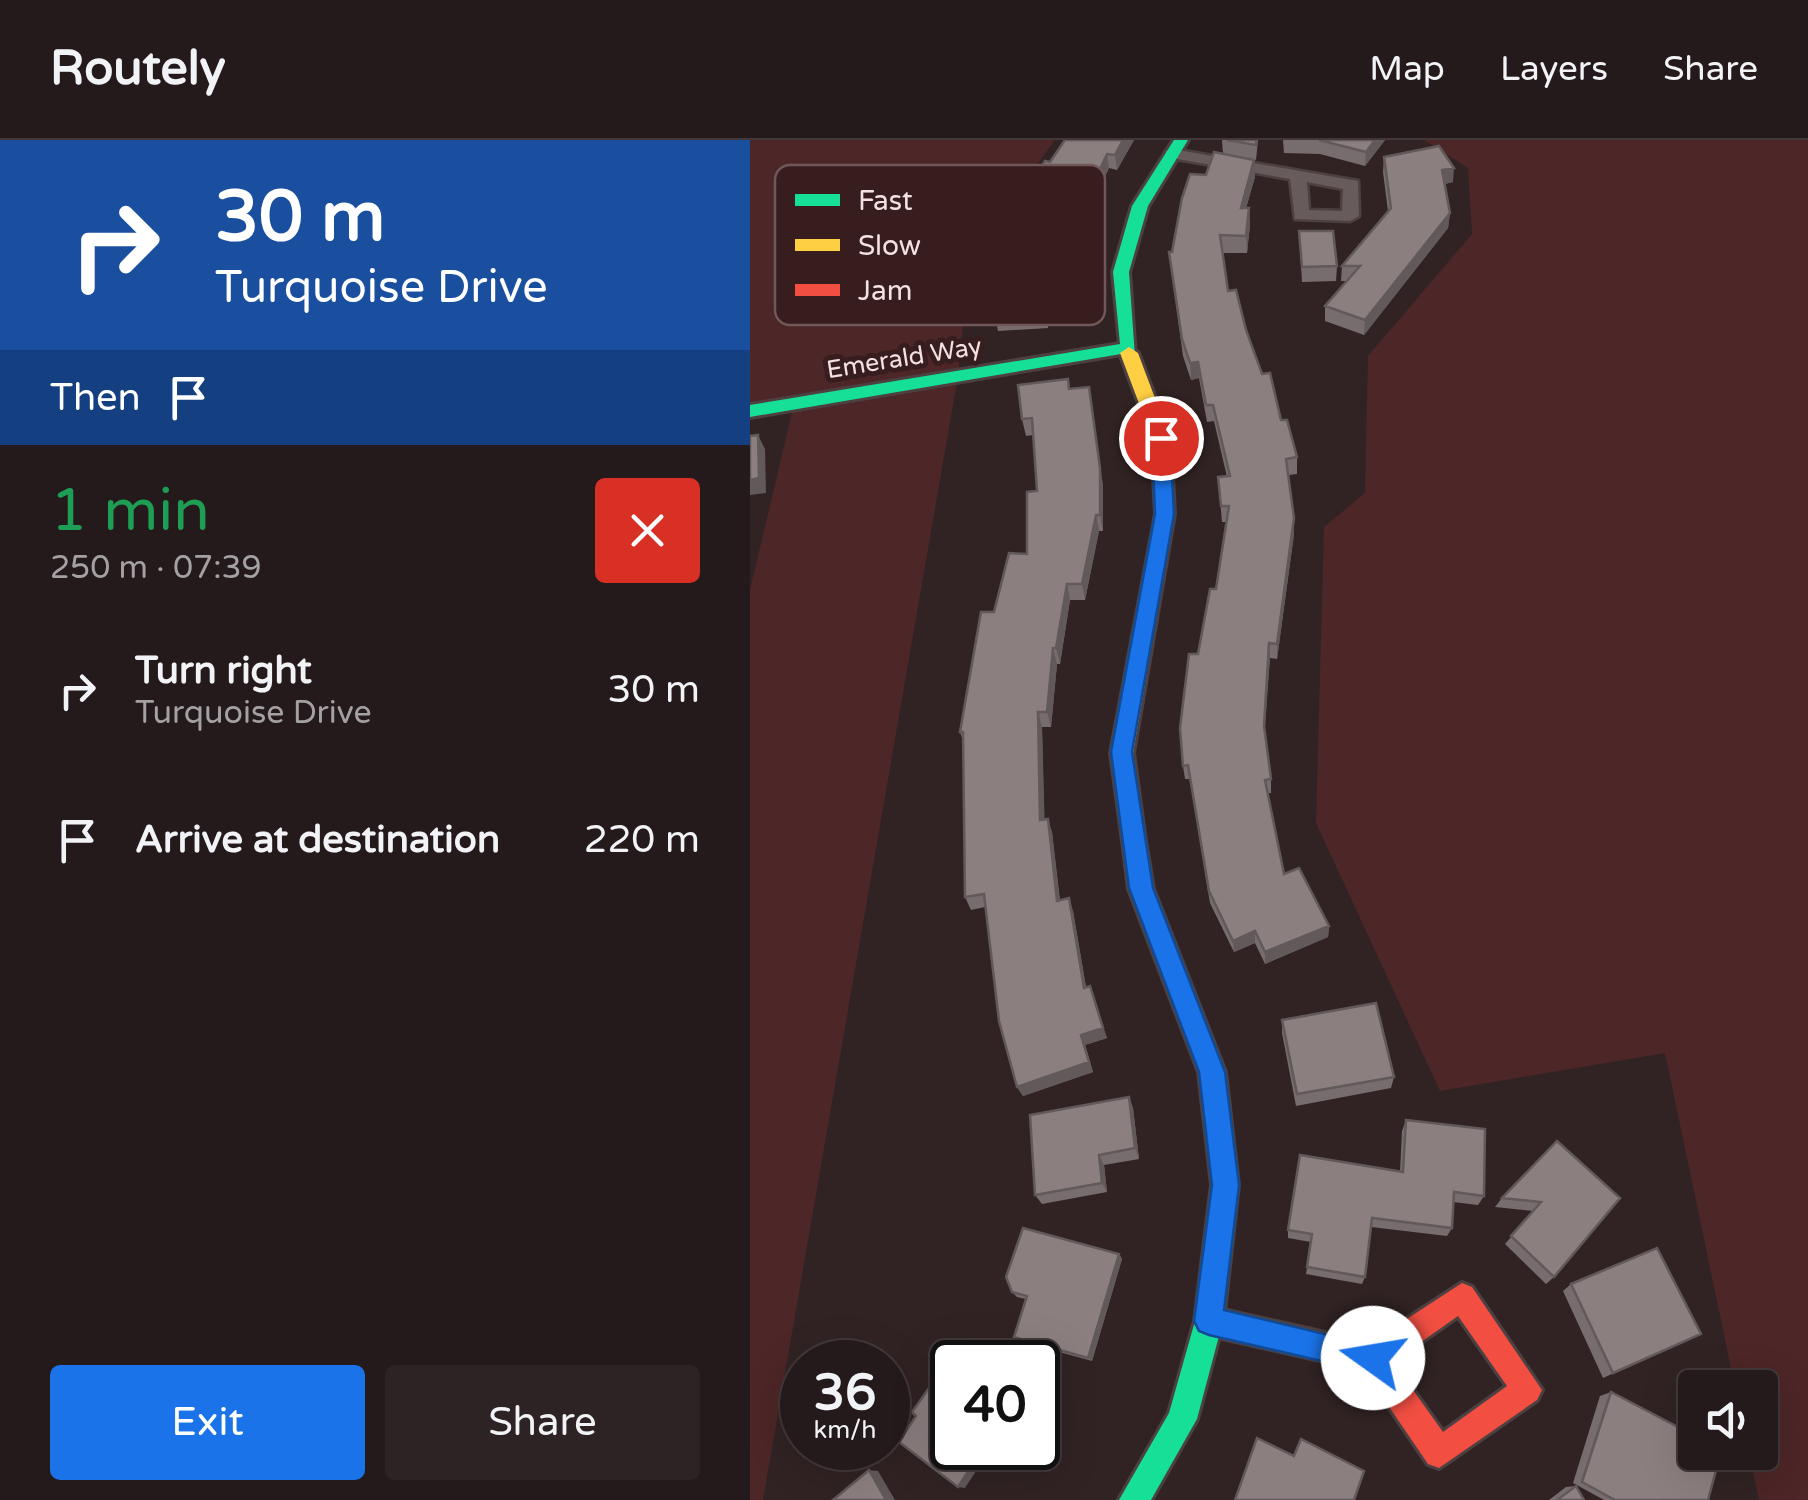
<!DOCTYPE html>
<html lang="en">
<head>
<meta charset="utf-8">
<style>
  :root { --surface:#251a1b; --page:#2d2324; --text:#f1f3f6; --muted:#a3a1a3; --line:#42383a; --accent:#1a73e8 }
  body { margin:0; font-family:"Varela Round",sans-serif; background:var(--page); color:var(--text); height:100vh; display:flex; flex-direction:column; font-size:38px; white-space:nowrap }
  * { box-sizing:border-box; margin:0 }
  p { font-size:32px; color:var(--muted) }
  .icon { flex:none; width:55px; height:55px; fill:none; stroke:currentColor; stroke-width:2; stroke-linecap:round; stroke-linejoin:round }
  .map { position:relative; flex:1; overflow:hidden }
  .sheet { display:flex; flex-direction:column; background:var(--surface); width:750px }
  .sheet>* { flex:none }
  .top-card { background:#1a4fa0; color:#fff; overflow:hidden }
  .buttons { position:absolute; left:928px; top:1230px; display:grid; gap:20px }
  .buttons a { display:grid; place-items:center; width:100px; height:100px; border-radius:10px; background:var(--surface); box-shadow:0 10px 40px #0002,0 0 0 2px var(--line); font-size:50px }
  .speed { position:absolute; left:30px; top:1200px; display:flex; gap:20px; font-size:50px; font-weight:700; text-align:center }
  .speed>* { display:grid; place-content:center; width:130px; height:130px; border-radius:50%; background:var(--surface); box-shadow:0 10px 40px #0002,0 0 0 2px var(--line); line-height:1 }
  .speed small { font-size:25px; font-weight:400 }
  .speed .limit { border:5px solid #111; border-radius:15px; background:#fff; color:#111 }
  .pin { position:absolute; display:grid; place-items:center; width:85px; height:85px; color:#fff; margin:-42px; border:5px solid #fff; border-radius:50%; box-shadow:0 2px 10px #0007 }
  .me { position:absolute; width:110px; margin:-55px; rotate:283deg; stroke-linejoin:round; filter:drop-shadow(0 0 8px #0008) }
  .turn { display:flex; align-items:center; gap:35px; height:210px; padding:0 50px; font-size:45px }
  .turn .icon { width:130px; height:130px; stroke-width:2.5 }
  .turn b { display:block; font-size:70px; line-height:85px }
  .then { display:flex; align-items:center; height:95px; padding:0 50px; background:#0003; gap:20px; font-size:38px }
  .round { display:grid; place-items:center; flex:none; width:105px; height:105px; border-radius:10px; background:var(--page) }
  .overview { display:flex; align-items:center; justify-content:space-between; height:170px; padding:0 50px }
  h1 { font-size:60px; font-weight:600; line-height:75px; color:#1e9e55 }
  .cta { display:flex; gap:20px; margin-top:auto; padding:20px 50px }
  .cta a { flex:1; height:115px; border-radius:10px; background:var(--accent); color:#fff; font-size:40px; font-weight:600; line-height:115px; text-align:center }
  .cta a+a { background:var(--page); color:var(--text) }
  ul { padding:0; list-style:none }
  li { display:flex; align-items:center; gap:30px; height:150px; padding:0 50px }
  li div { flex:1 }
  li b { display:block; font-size:38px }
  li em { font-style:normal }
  header { display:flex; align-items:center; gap:60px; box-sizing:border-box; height:140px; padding:0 50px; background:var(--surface); border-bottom:2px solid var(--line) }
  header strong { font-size:48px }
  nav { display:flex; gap:55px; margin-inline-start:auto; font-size:35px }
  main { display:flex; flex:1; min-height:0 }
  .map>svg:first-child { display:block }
  .green { fill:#4d2627 }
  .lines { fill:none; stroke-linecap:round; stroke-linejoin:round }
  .street-casing { stroke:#4c4040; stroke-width:5 }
  .fast-casing { stroke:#4c4040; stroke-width:6 }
  .slow-casing { stroke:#4c4040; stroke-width:6 }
  .jam-casing { stroke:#4c4040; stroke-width:6 }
  .street { fill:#675b5b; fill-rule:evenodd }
  .fast { fill:#16e098; fill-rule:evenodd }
  .slow { fill:#ffcf43; fill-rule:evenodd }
  .jam { fill:#f24e42; fill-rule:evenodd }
  .wall { fill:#786d6e }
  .shaded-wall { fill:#62595a }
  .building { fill:#8c7f80; stroke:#62595a; stroke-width:2.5 }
  .route { fill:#1a73e8; stroke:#114b97; stroke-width:2.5 }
  .labels { text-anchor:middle; stroke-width:10; stroke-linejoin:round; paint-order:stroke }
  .far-street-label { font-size:25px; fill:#f4e2e2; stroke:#371d1e }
  .key { fill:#371d1e; stroke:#705859; stroke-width:2.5 }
  .key-label { font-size:28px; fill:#f4e2e2 }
</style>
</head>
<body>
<header>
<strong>Routely</strong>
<nav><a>Map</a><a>Layers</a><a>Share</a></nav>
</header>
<main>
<section class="sheet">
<div class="top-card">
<div class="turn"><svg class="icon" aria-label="right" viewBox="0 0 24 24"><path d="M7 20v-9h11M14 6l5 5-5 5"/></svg><div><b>30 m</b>Turquoise Drive</div></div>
<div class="then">Then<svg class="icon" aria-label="arrive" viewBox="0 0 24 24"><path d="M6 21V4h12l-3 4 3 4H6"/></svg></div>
</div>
<div class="overview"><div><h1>1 min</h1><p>250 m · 07:39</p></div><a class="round" style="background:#d93025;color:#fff"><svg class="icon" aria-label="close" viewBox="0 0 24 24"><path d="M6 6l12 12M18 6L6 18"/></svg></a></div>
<ul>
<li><svg class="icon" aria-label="right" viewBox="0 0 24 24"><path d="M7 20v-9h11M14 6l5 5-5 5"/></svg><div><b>Turn right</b><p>Turquoise Drive</p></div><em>30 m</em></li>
<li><svg class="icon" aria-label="arrive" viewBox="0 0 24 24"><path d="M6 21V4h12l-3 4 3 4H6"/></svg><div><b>Arrive at destination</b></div><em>220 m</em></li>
</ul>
<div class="cta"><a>Exit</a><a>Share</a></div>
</section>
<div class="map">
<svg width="1058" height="1360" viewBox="0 0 1058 1360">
  <rect width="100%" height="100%" fill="#312324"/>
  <!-- green -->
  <path class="green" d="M0,0H305L256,67L216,152L208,236L13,1360H0V450L44,264L0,271Z
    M674,0H1058V1360H1009L999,1313L1010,1312V1248L985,1247L915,913L690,951L566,683L574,387L615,353L618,216L722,94L718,28Z"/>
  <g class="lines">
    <!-- street casing -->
    <g class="street-casing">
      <path id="street" d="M422,9L608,41L609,76L600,81L545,79L540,39L416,17V11ZM557,42L593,49L592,71L559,70Z"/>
    </g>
    <!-- fast casing -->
    <g class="fast-casing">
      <path id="fast" d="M424,0H438L398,66L379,132L385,217L371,214L0,277V265L370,204L363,132L382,66Z
        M384,691L392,694L395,701L403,749L475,932L488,1045L473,1181L447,1279L401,1360H369L419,1273L445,1181L462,1045L449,932L379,749L373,701L376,694Z"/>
    </g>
    <!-- slow casing -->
    <g class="slow-casing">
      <path id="slow" d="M379,207L388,213L420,298L424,374L383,613L395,701L392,708L384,711L376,708L373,701L361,613L406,374L402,298L370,213Z"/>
    </g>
    <!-- jam casing -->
    <g class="jam-casing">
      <path id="jam" d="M712,1143L722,1147L792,1250L787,1260L689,1328L678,1324L614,1230L459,1195L449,1191L445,1181L449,1171L459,1167L620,1203ZM708,1176L757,1246L693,1292L643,1222Z"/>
    </g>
    <!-- street -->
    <use href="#street" class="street"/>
    <!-- fast -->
    <use href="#fast" class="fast"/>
    <!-- slow -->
    <use href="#slow" class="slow"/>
    <!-- jam -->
    <use href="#jam" class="jam"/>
  </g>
  <!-- wall -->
  <path class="wall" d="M315,0H384L367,30L359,28L327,97H320L313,176L298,177V188L248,191L245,176L258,102L300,22Z
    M472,0H508L506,20L473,14Z
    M533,0H635L615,26L570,14L534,13Z
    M634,17L703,42L695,44L700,73L698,88L614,195L575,181V166L597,141H591L592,126L638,71L633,32Z
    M456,35L505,37L496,68H499L500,85L497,113H473L478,151L496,190L512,234L547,317V334L538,335L544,378V394L527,519L520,518L514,592L521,639V653H518L534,734L579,786L578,797L515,824L505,803L484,812L460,763L440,639H435L433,626L448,514L466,449L476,382H472L468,337H477L464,281L457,282L449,238L441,240L433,216L419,112H422Z
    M549,91L587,126L586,141L552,142Z
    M320,249L353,345V391H349L335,460H320L310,524H307L301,587H292L294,679L302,692L310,760L323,771L336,847L357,898L335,905L343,932L273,956L267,947L235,767L221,770L215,757L213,601L210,592L244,472L277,414L287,351L283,295L276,296L272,279Z
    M532,880L644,937L641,948L546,966L532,893Z
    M379,957L383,968L389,1019L354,1025L357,1052L292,1064L285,1055Z
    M656,980L734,1056L728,1065L703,1062L702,1088L697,1096L621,1087L615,1137L612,1144L556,1134L561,1102L538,1098V1090L650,1032L652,991Z
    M807,1001L804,1137L796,1144L755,1104L783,1071L745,1067L752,1058Z
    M369,1114L372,1119L342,1221L269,1201L264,1197L276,1159L267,1157L262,1152Z
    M821,1144L951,1194L853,1238L813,1151Z
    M861,1252L958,1360H854L823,1343L850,1256Z
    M826,1346L834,1360H799L816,1347Z"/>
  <!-- shaded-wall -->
  <path class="shaded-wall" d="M373,0H384L367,30L365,15Z
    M625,0H635L615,26L616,12Z
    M357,14L359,28L327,97L325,82Z
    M504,20L505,37L491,85V68Z
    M704,28L703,42L690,45L692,30Z
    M499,68L500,85L497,113L496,96Z
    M700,73L698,88L614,195L615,180Z
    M317,82L320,97L313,176L310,162Z
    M448,222L449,238L441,240L440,223Z
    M339,247L353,345V391L350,375Z
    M8,295L15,309L16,353L0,355V340Z
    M346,375L349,391L335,460L332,444Z
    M544,378V394L527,519V504Z
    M317,444L320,460L310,524L306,508Z
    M519,503L520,518L514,600V586Z
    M303,508L307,524L301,587L297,572Z
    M288,572L292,587L295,693L290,680Z
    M298,679L302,692L311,773L307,761Z
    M319,758L323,771L338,859L334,848Z
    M579,786L578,797L515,824V812Z
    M505,791V803L484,812L483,801Z
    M340,846L357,898L335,905L343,932L273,956L267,947L331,895Z
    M379,957L383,968L389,1019L385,1008Z
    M349,1015L354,1025L357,1052L352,1043Z
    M369,1114L372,1119L342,1221L338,1218Z
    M288,1272L302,1283L288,1306Z
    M246,1308H253L245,1320L239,1319Z
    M230,1313L237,1314L215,1348L208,1347Z
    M119,1330L128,1331L145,1360H136Z"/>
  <!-- building -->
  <path class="building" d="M315,0H373L365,15L357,14L325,82H317L310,162H296L295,174L245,176L254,102H258L268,62L295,21L300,22Z
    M477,0H506V5Z
    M569,0H625L616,12Z
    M689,6L704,28L692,30L700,73L615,180L575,166L610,126H592L641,68L634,17Z
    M464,12L504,20L491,68H499L496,96L470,95L478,151L486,150L496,190L512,234L520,233L531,280H537L547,317L536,319L544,378L527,504L519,503L514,586L521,639L515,640L534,734L549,728L579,786L515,812L505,791L483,801L459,751L438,625L433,626L430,588L439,514H448L460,449H466L479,366H471L468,337L480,336L463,265H456L448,222L440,223L432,199L419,112H422L432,58L440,34L456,35Z
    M549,91H583L587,126L552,127Z
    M318,239L319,249L339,247L350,328V375H346L332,444H317L306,508H303L297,572H288L290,680L298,679L307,761L319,758L334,848L340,846L353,888L331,895L339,922L267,947L249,881L234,754L215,757L213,592H210L231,472H244L259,413L277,414V352L287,351L282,278L272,279L268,245Z
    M8,295L9,338L0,340V296Z
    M626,863L644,937L547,954L532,880Z
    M379,957L385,1008L349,1015L352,1043L285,1055L280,975Z
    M656,980L735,989L734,1056L704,1052L702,1088L622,1078L615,1137L557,1127L562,1094L538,1090L550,1015L653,1032Z
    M807,1001L870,1058L804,1137L761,1096L791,1062L752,1058Z
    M273,1088L369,1114L338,1218L264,1197L277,1156L262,1152L256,1137Z
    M907,1108L951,1194L863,1233L821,1144Z
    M202,1230V1308H246L239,1319L230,1313L208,1347L149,1302L166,1276L162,1272L184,1241L192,1246Z
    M861,1252L945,1296V1312H971L958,1360H865L832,1342Z
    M288,1273L298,1281L288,1296Z
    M507,1298L544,1316L551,1299L614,1331L604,1360H485Z
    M119,1330L136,1360H83Z
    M826,1346L834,1360H807Z"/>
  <!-- route -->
  <path class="route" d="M411,291L420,298L424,374L382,612L403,748L475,932L489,1045L474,1170L633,1208L638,1218L633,1229L623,1233L459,1195L449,1191L444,1181L462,1045L449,932L379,748L361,612L405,374L402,298Z"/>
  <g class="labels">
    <!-- far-street labels -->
    <g class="far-street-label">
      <text transform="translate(154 217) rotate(-9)" y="9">Emerald Way</text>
    </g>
  </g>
  <!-- legend -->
  <rect x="25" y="25" width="330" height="160" rx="15" class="key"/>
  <rect x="45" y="54" width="45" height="12" fill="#16e098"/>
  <rect x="45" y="99" width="45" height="12" fill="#ffcf43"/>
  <rect x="45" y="144" width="45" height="12" fill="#f24e42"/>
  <g class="key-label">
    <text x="108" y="70">Fast</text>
    <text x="108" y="115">Slow</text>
    <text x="108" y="160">Jam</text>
  </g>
</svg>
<div class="buttons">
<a><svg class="icon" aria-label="sound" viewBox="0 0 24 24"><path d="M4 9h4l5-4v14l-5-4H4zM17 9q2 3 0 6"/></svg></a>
</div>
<div class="speed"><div>36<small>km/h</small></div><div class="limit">40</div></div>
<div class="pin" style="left:411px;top:298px;background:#d93025"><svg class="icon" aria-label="arrive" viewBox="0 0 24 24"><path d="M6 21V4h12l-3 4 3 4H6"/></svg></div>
<svg class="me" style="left:623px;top:1218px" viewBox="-20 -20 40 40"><circle r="19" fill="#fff"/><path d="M0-13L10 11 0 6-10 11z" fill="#1a73e8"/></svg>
</div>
</main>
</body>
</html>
